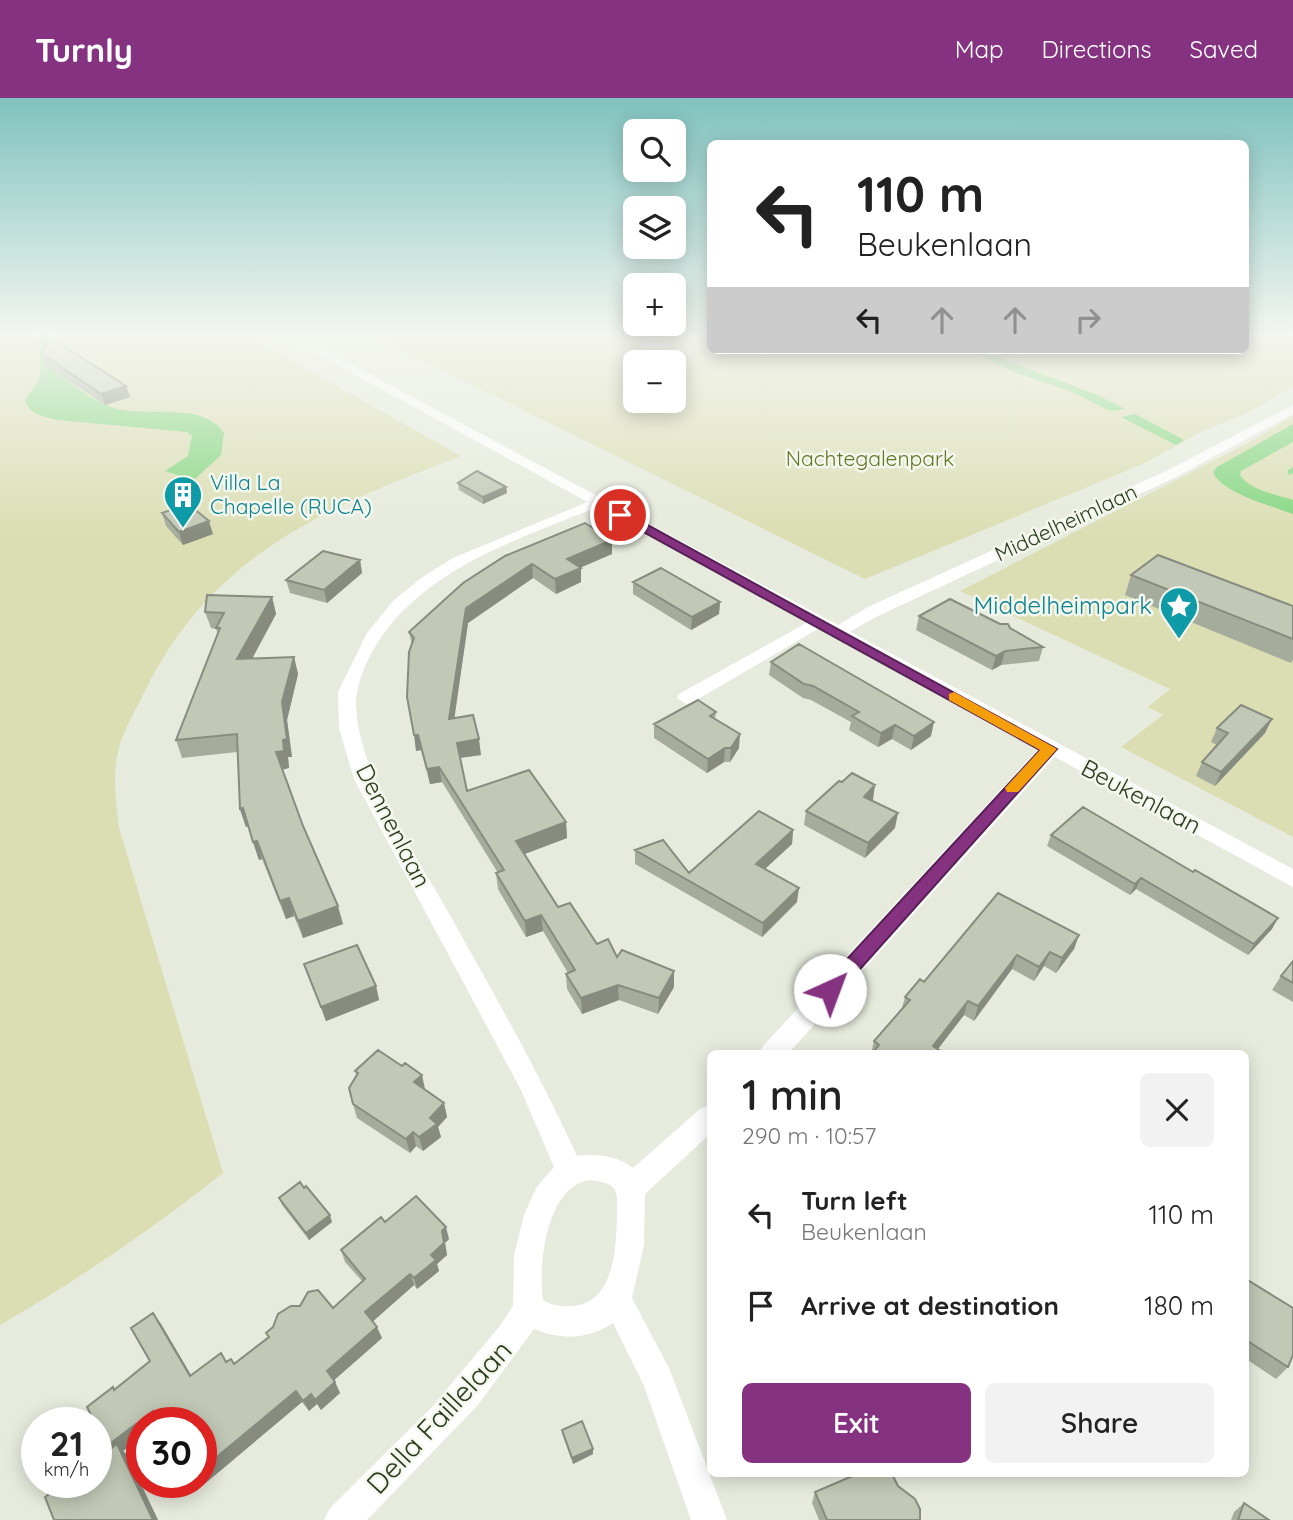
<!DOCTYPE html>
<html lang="en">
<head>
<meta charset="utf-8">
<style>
  :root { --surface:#fff; --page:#f2f2f2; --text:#222; --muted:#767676; --accent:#853381 }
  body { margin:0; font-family:Quicksand,sans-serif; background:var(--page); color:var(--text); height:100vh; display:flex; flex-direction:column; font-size:26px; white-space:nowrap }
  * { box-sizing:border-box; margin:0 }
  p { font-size:23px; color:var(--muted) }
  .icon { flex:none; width:38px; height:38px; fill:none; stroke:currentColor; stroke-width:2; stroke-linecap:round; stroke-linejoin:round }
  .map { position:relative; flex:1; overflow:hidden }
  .sheet { position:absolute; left:707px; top:952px; width:542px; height:427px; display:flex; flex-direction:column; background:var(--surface); border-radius:10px; box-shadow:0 4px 18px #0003 }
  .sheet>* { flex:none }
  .hud { position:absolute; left:707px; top:42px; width:542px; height:214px; border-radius:10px; box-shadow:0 4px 18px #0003; background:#fff; color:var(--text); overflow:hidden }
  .fabs { position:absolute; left:623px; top:21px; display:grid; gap:14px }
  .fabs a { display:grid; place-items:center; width:63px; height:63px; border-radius:10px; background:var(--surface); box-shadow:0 4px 18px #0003; font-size:35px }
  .speed { position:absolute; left:21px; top:1309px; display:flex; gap:14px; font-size:35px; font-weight:700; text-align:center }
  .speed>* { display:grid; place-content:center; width:91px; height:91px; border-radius:50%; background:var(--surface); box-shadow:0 4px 18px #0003; line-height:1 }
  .speed small { font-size:18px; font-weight:400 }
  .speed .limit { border:10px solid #d22; background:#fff; color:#111 }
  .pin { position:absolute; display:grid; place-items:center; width:60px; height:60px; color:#fff; margin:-30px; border:4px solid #fff; border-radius:50%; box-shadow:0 2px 7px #0007 }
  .me { position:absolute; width:77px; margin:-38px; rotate:43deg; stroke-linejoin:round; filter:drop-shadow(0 0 5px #0008) }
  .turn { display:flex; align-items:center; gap:24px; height:147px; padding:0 35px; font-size:32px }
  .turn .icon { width:91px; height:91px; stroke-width:2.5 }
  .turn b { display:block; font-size:49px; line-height:60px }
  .lanes { display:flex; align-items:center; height:66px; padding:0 35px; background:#0003; justify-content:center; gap:35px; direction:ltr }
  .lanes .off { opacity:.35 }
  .round { display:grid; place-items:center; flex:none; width:74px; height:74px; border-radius:10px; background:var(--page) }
  .headline { display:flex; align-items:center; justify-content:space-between; height:119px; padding:0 35px }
  h1 { font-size:42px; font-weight:600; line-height:52px }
  .cta { display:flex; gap:14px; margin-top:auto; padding:14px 35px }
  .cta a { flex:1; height:80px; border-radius:10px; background:var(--accent); color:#fff; font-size:28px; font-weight:600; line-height:80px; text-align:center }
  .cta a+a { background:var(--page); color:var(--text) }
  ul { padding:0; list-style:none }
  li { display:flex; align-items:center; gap:21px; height:91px; padding:0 35px }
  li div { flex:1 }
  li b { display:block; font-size:26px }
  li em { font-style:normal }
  header { display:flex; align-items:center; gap:42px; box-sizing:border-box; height:98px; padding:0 35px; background:var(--accent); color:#fff }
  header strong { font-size:33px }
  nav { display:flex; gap:38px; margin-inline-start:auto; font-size:24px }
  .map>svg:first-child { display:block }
  .green { fill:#dbdeb3; fill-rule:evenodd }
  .water { fill:#83d67f }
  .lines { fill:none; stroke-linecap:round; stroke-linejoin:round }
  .stream { stroke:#83d67f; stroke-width:5 }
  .minor { fill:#fff; fill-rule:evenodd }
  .tertiary { fill:#fff; fill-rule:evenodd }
  .wall { fill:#a6ac9c }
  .shaded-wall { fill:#878c7f }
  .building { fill:#c1c8b5; stroke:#878c7f; stroke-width:2 }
  .route { fill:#853381; stroke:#562154; stroke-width:2 }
  .slow { fill:#f59e0b }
  .labels { text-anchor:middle; stroke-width:5; stroke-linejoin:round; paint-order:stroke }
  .far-park-label { font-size:21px; fill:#667524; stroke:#f4f7ee }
  .far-culture-label { font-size:21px; fill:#0d838f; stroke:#f4f7ee; text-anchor:start }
  .far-street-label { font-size:21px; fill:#2b3b1d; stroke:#f4f7ee }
  .culture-label { font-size:24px; fill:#0d838f; stroke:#f4f7ee; text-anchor:end }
  .street-label { font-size:24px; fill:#2b3b1d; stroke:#f4f7ee }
  .near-street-label { font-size:28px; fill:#2b3b1d; stroke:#f4f7ee }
</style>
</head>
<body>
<header>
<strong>Turnly</strong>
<nav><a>Map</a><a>Directions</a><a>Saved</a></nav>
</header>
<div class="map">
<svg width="1293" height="1422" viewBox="0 0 1293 1422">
  <rect width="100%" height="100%" fill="#e6ebdd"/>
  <!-- green -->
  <path class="green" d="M0,237H246L461,358C327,409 212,456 145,593C134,616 118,640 116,667C113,688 117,709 119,730L223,1075C152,1131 78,1182 0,1227Z
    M371,237H710V252H1246V237H1293V289L1247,315L1203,333L1143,366L865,481ZM635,264H674V303H635Z
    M1293,318V739L1121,649L1163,617L1148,609L1170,591L960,493L1252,343Z"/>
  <!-- water -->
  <path class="water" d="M34,237H50L56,246L59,274C74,289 97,306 118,311C151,319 202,303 224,335L221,357L194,382L165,373L188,358L192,338L187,334L58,322C44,319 31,317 25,303C28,295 35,291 38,283C42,273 41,245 34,237Z
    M970,252H980L1097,297L1125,311L1110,313L1070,293L1014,274Z
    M1135,316L1184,342L1176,347L1121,319Z
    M1293,326V344L1241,373L1240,377C1251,393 1276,396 1293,402V416C1272,408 1221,395 1213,374L1217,369Z"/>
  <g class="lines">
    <!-- stream -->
    <path class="stream" d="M1290,374L1293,372"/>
    <!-- minor -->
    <path class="minor" d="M1293,307V316L1176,379L878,518L842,538H830L827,534L866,510L1166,373Z
      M597,400L602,401L604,404L602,407C535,435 459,458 406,510C382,532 356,574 356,607C358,676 418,759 451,819C495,898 540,976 577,1058C595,1055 619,1058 633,1070L700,1011L710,1007V1036L645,1096L644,1147L632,1200L669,1270L727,1422H691L644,1288L613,1225C587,1242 562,1242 534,1231L478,1307L367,1422H324L330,1410L431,1310L499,1229L513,1208L514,1157L524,1117L536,1090L554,1069L520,990L354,681L339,630L338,594L367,535L393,503L421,480L453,460ZM589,1082C602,1084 615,1084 617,1099C617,1136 619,1208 570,1208C560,1209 551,1207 543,1202C538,1167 546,1089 589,1082Z
      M817,519L823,520L826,524L823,528L693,604L686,606L677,600L679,596Z
      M1050,645L1057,646L1060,651L1057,656L788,956H759L763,948L1043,646Z"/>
    <!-- tertiary -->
    <path class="tertiary" d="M282,237H297L1293,771V789Z"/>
  </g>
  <!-- wall -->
  <path class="wall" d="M41,255L126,288L130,299L105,307L45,267Z
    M458,385L506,389L507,395L483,406L459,392Z
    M162,415L213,436L183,447L166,428Z
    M612,442V456L580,470L581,484L556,496L533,480L468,525L454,620L481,657L460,660L467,693L566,724L567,740L524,756L558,809L597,846L617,859L674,889L658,916L619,902L582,916L567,891L566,876L568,875L543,833L526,839L498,791L496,775H498L442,684L430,686L421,652L416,653L412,547L409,534L463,485Z
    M360,462L362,475L327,505L290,495L286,482Z
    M1131,477L1293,508V562L1291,565L1125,497Z
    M633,484L720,504L719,516L691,532L633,496Z
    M272,499L276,516L252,560L294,559L298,576L287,622L292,659H288L289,670L282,671L303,728L343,826L303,840L294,818L286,821L262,761L259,762L248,728L246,729L240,711L237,654L182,660L176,642L218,536L216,531L211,530L205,514Z
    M919,518L1010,530L1043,549L1039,563L1001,567L992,572L916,532Z
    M771,564L931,638L911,652L892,641L878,649L849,632L851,624L811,602L803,600L769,577Z
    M716,614L715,621L739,650L730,664H724L707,675L654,640V626Z
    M1217,630L1265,635L1215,688L1196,678L1202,664L1217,647L1211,644Z
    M872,702L895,730L865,760L804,727L806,713L873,702Z
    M793,732L792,746L765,771L797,804L762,839L635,766V752L689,775Z
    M1051,737L1272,831L1248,857L1136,791L1130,797L1047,748Z
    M1079,837L1074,851L1056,875L1044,868L1034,883L1012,871L974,923L964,917L938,951L945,956H871L874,943L902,910L905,899L924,884Z
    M1293,863V904L1272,892L1281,878Z
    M304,866L376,888L379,902L326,923Z
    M355,973L425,991H424L444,1005L447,1019L438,1029L441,1039L423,1053L416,1048L410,1055L357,1020L353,1006L357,978Z
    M279,1100L332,1124L309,1142L282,1107Z
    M385,1124L449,1141L445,1145L447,1157L437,1166L439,1173L417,1191L414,1187L373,1223L382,1240L334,1282L340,1295L321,1312L317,1306L309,1313L302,1304L202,1388L201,1325H142L123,1353L127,1357L158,1422H54L110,1351L115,1292L150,1263L161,1226L191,1277L227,1264L234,1266L269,1239L266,1235L333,1210L362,1183L345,1164L341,1152Z
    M1246,1181L1288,1269L1276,1281L1246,1261Z
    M562,1332L593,1351V1356L573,1366L563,1338Z
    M898,1388L920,1422H819L812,1405L815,1394Z
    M1244,1405L1269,1422H1231L1234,1414Z"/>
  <!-- shaded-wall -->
  <path class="shaded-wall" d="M126,288L130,299L105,307L101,296Z
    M506,389L507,395L483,406V399Z
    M209,423L213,436L183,447L179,434Z
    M612,442V456L567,475V461Z
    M360,462L362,475L327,505L324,492Z
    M532,466L533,480L468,525L452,637L449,621L466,510Z
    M581,470V484L556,496L555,481Z
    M272,499L276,516L243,578L237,561Z
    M720,504L719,516L691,532L692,519Z
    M1005,553L1001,567L992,572L996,558Z
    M294,559L298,576L287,622L292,659H288L289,670L281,672L276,654L282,604Z
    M1272,621L1265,635L1215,688L1221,674Z
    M934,624L931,638L911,652L914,638Z
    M895,627L892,641L878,649L881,635Z
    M740,636L739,650L730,664L731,650Z
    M414,637H418L421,652L416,653Z
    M479,641L481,657L459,660L457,645Z
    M725,650L724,664L707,675L708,661Z
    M439,669L442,684L430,686L427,671Z
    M875,687L873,702L862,713L864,699Z
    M243,710L249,728L246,729L240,711Z
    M898,715L895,730L865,760L868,745Z
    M566,724L567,740L517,759L516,743Z
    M793,732L792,746L755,780L756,766Z
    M257,743L262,761L259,762L253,744Z
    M1141,780L1136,791L1130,797L1135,786Z
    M799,790L797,804L762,839L763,825Z
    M289,800L294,818L286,821L280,803Z
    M338,808L343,826L303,840L298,823Z
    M541,817L543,833L526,839L525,823Z
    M1278,820L1272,831L1248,857L1254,846Z
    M1079,837L1074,851L1056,875L1062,860Z
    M1050,854L1044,868L1034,883L1039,869Z
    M1017,857L1012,871L974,923L978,908Z
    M674,873V889L658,916L659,900Z
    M618,887L619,902L582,916L581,900Z
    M376,888L379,902L326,923L321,909Z
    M968,903L964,917L934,956L933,948Z
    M422,977L425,991L418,998L414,984Z
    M444,1005L447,1019L438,1029L441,1039L423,1053L419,1039L430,1020Z
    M413,1034L416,1048L410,1055L406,1041Z
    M330,1117L332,1124L309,1142L306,1135Z
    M446,1129L449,1141L445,1145L447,1157L437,1166L439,1173L417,1191L414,1180L442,1133Z
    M410,1176L414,1187L370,1226L365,1214Z
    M153,1215L161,1226L198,1289L190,1278Z
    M377,1229L382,1240L332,1284L327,1273Z
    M335,1284L340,1295L321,1312L315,1302Z
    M296,1293L302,1304L202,1388L198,1384H201V1372Z
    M311,1296L317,1306L309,1313L303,1303Z
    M153,1313L160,1325H142V1339L123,1353L127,1357L158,1422H153L117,1358L107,1348Z
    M593,1351V1356L573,1366L572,1360Z"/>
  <!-- building -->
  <path class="building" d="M51,240L126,288L101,296L41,255Z
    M477,373L506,389L483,399L458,385Z
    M188,406L209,423L179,434L162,415Z
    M585,425L612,442L567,461L581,470L555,481L532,466L466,510L449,621L473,617L479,641L457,645L467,693L529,672L566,724L516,743L558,809L570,805L597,846L608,841L617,859L622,852L674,873L659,900L618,887L581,900L566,876L575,872L541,817L525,823L496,775L504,772L439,669L427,671L418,637H414L407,599L409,554L414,540L409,534L463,485L505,458Z
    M323,453L360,462L324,492L286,482Z
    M1158,457L1293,508V541L1131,477Z
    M661,470L720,504L692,519L633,484Z
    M207,497L272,499L237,561L294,559L282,604L287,641L283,642L284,653L276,654L303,728L338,808L298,823L289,800L280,803L257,743L253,744L243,710L240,711L237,636L176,642L220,530H216L224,515L205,514Z
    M950,501L1000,526H1008L1010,530L1043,549L1005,553L996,558L919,518Z
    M799,546L934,624L914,638L895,627L881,635L852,618L859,614L813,588L804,586L771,564Z
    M698,602L716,614L710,618L740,636L731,650H725L708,661L654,626Z
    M1241,607L1272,621L1221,674L1202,664L1228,635L1217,630Z
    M852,675L875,687L864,699L898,715L868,745L806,713L839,683L842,684Z
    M1083,709L1193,774L1195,772L1278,820L1254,846L1141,780L1135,786L1051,737Z
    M759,713L793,732L756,766L799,790L763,825L635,752L663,742L689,775Z
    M998,795L1079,837L1062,860L1050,854L1039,869L1017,857L978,908L968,903L933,948L945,956H872L879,947L874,943L910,902L905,899L920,881L924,884Z
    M357,847L376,888L321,909L304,866Z
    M1293,863V885L1281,878Z
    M378,952L402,968L405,965L422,977L414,984L444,1005L430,1020L437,1026L419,1039L413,1034L406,1041L353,1006L349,990L358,975L355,973Z
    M300,1084L304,1090L306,1088L330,1117L306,1135L279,1100Z
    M416,1098L446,1129L442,1133L444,1145L431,1157L436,1162L414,1180L410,1176L365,1214L377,1229L327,1273L335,1284L315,1302L311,1296L303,1303L296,1293L201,1372V1325H160L153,1313L107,1348L96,1327V1325H95L87,1309L113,1289L114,1292L150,1263L131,1230L153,1215L190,1278L221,1255L226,1264L231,1261L234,1266L269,1239L266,1235L273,1229L278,1216L291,1208H300L308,1194L318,1192L333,1210L365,1181L341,1152L381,1119L385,1124Z
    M1246,1181L1293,1210V1257L1288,1269L1246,1242Z
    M582,1323L593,1351L572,1360L562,1332Z
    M117,1346L153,1422H54L45,1399L65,1384H96V1362Z
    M857,1376H892L898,1388L915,1401L920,1411V1422H827L815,1394Z
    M1244,1405L1269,1422H1238Z"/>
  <!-- sky -->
  <linearGradient id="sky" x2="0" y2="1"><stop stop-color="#7fc2be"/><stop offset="0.54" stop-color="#f4f6f0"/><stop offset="1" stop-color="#f4f6f0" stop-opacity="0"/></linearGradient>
  <rect width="1293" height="437" fill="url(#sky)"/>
  <!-- route -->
  <path class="route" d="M616,414H624L1057,651L837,897L830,900L823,897L821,892L823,887L1040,652L616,419Z"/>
  <!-- slow -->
  <path class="slow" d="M954,594L1057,651L1018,694H1007L1005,690L1040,652L949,602V596Z"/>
  <!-- icons -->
  <defs>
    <g id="building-pin" transform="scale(2.0125)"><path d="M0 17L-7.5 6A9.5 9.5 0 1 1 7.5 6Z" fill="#0f9aa8" stroke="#f4f7ee"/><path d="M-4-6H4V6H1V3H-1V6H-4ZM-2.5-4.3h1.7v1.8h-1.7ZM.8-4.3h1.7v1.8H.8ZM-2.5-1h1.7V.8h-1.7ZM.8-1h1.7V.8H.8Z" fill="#fff"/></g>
    <g id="sight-pin" transform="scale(2.0125)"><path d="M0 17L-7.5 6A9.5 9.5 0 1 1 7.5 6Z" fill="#0f9aa8" stroke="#f4f7ee"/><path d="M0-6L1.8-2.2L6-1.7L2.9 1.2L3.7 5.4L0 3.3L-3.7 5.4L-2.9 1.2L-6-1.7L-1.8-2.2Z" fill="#fff"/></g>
  </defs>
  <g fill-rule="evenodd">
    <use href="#building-pin" x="183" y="397"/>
    <use href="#sight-pin" x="1179" y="508"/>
  </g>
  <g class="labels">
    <!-- far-park labels -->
    <g class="far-park-label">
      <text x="870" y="368">Nachtegalenpark</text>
    </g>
    <!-- far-culture labels -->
    <g class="far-culture-label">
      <text x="210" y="392">Villa La<tspan x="210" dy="24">Chapelle (RUCA)</tspan></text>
    </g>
    <!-- far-street labels -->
    <g class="far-street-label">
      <text transform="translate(1066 425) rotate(-25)" y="7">Middelheimlaan</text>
    </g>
    <!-- culture labels -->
    <g class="culture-label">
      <text x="1152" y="516">Middelheimpark</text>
    </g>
    <!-- street labels -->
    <g class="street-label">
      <text transform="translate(1141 699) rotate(28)" y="8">Beukenlaan</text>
      <text transform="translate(393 728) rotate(63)" y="8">Dennenlaan</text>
    </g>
    <!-- near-street labels -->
    <g class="near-street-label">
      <text transform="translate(439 1319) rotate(-47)" y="10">Della Faillelaan</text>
    </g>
  </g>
</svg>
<div class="fabs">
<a><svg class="icon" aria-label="search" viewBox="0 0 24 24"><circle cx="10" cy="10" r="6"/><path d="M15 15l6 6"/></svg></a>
<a><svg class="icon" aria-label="layers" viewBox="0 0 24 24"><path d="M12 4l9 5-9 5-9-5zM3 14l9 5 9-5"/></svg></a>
<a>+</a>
<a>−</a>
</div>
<div class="speed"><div>21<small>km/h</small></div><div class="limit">30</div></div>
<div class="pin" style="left:620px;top:417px;background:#d93025"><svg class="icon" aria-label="arrive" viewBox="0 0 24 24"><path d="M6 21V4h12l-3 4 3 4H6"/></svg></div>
<svg class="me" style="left:830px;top:892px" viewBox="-20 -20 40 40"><circle r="19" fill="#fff"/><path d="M0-13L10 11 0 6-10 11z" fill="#853381"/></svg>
<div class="hud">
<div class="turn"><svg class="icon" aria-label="left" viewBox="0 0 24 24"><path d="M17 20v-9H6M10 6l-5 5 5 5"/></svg><div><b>110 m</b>Beukenlaan</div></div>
<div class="lanes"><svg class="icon" aria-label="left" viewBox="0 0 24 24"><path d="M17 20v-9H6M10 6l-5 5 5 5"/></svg><svg class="icon off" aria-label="ahead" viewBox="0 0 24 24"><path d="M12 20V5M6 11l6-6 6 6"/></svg><svg class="icon off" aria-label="ahead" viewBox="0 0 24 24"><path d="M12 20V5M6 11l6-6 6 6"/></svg><svg class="icon off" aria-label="right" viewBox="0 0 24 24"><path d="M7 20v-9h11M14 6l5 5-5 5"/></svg></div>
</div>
<section class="sheet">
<div class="headline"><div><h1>1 min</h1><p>290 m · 10:57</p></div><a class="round"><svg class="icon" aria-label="close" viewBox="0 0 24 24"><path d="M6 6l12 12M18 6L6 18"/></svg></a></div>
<ul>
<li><svg class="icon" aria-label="left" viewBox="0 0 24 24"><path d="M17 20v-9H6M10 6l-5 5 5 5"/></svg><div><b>Turn left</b><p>Beukenlaan</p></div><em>110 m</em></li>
<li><svg class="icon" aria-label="arrive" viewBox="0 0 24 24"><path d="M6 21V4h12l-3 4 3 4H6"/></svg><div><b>Arrive at destination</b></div><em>180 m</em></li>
</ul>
<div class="cta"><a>Exit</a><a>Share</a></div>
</section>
</div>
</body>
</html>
